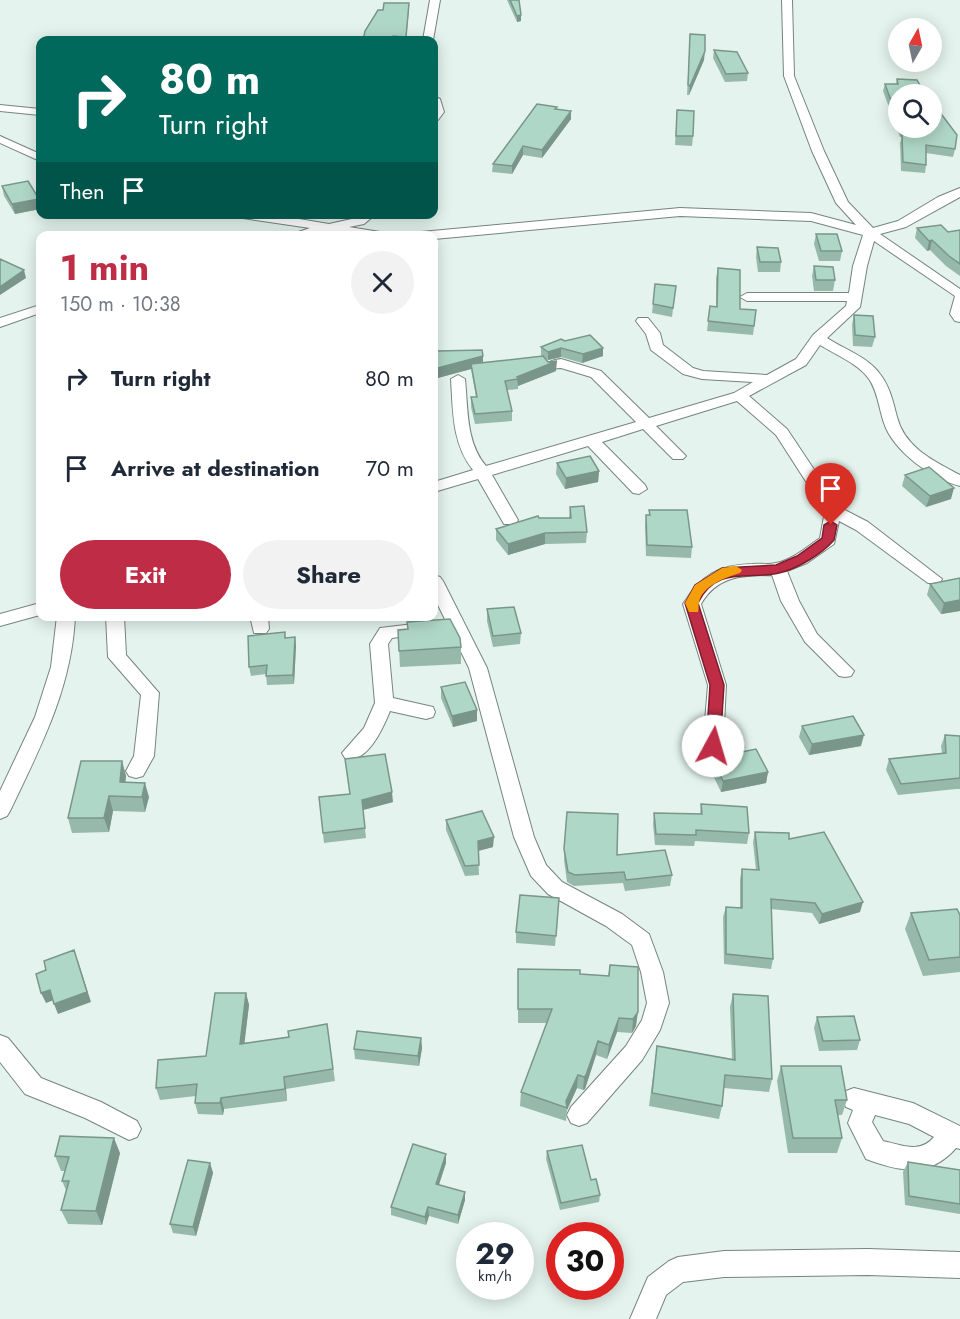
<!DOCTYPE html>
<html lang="en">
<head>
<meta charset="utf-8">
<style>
  :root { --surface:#fff; --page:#f2f2f3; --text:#1f2937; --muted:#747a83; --accent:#be2d45 }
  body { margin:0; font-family:Jost,sans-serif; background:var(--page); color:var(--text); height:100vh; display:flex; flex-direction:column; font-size:22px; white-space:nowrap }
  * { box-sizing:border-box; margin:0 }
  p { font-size:20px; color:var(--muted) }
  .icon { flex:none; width:33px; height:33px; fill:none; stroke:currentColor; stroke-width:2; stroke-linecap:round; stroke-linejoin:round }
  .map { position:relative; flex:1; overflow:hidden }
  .side { position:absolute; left:36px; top:231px; width:402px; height:390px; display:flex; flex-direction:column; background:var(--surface); border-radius:12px; box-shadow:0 3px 15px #0003 }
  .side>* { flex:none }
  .guide { position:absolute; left:36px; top:36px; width:402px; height:183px; border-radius:12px; box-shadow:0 3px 15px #0003; background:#00695c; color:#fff; overflow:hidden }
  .needle { width:39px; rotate:9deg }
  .tools { position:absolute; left:888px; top:18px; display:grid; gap:12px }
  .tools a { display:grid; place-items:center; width:54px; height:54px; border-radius:50%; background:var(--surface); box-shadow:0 3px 15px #0003; font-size:30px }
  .speed { position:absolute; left:456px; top:1222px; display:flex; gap:12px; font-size:30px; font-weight:700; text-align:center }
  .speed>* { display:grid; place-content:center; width:78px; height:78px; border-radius:50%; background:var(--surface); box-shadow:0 3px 15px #0003; line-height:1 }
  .speed small { font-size:15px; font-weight:400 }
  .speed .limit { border:9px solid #d22; background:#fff; color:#111 }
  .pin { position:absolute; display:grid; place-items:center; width:51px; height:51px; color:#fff; margin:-62px -26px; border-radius:50% 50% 50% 0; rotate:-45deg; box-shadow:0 0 6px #0007 }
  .pin .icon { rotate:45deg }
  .me { position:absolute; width:66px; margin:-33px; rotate:6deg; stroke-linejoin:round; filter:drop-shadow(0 0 4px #0008) }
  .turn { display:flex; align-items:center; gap:21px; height:126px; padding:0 24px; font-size:27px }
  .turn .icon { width:78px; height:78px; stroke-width:2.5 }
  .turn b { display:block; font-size:42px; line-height:51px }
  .then { display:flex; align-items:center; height:57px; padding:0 24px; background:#0003; gap:12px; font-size:22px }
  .round { display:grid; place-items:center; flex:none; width:63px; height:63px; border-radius:32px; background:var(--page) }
  .overview { display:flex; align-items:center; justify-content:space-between; height:102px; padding:0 24px }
  h1 { font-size:36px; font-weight:700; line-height:45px; color:var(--accent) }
  .action { display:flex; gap:12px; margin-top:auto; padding:12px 24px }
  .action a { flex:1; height:69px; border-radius:36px; background:var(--accent); color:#fff; font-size:24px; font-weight:700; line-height:69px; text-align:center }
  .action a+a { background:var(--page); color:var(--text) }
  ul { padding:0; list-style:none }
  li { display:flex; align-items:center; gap:18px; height:90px; padding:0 24px }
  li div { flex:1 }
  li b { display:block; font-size:22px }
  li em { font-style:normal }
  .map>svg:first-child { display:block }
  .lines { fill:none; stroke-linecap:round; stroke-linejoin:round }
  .street-casing { stroke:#76847e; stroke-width:2 }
  .street { fill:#fff; fill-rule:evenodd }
  .wall { fill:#96b9ab }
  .shaded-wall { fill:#7a968b }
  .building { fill:#afd7c7; stroke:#7a968b; stroke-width:1.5 }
  .route { fill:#be2d45; stroke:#7c1d2d; stroke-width:1.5 }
  .slow { fill:#f59e0b }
</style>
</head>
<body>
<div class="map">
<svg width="960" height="1319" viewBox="0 0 960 1319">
  <rect width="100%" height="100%" fill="#e4f3ed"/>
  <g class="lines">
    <!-- street casing -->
    <g class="street-casing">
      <path id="street" d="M430,0H440L433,40H423Z
        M782,0H792L794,76L824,151L848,202L873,228L898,221L938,197L960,188V197L906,227L880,234L960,289V322L955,321L950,314L955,296L874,241L867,266L860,307L827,338C844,349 868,357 880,374C890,387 893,402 897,417C905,448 934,461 960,475V486C932,479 893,451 884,423C879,409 878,392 869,379C859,364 836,355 820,345L806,365L749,396L787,429L839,507L868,522L942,579L940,583H928L856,530L839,521L834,544L807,563L787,571L799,601L817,634L854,671L851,676L845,677L839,676L805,642L781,601L772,575C742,575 717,576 701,604L726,685L723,745L720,750L713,752L706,750L703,745L708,685L683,604C701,575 718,565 752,564C760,563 768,565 776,563C792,560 807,547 820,538L825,511L776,435L737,401L656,426L686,456L683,459H673L643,429L602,442L645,485L647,489L639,494L633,493L588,446L492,475L518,520L516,524H504L478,479L434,492V482L473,470C452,444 453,411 451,379L458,375L465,379C468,409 466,443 486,466L636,422L591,377L561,368L547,369L545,366C548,361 555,360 561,359L601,371L649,418L734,393L753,382L702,379L683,374L651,350L646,334L636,321L638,318H648L660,333L663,345L693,368L703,371L767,375L796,359L813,335L846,306L847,301H747L740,297L747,293H849L853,266L863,235L811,221L680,216L434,239V236H415L421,232L680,208L811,213L856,225L836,203L812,151L784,76Z
        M434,96L440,99L444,112L438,120L434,121Z
        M0,105L40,109V115L0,111Z
        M0,136L40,154V161L0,143Z
        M237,214H269L329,224L356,218L361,214H376L364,224L349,227L380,232L386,236H353L329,232L312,236H287L310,228L243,218Z
        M40,305V313L0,327V318Z
        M434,575L440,577L443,581L487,668L534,837L546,865L562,882L622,914L649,934L663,972L669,1003L660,1030L642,1060L587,1123L579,1126L571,1123L567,1115L571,1107L626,1046L642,1020L647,1003L641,972L632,945L606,926L548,894L531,876L514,837L469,668L434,597Z
        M40,603V615L0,626V614Z
        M57,616H75C72,688 40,748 10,811L7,816L0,819V791L35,717L51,667Z
        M106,616H124L126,655L159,693L154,756L143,776L136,778L129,776L126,771L134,756L141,695L108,657Z
        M250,616H268L269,629L266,633H254Z
        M422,623L428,625L431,629L428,633L392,638L388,644L393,698L433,707L435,712L433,717L426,719L390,711C383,728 367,765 345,758L342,753L364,728L375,703L370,644L380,628Z
        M0,1035L8,1038L41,1078L101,1102L137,1121L141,1129L137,1137L129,1140L85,1118L25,1094L0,1062Z
        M854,1088L913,1103L960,1126V1149L956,1148C930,1178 901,1172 866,1159L848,1123L853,1110L846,1107L842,1099L846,1091ZM875,1115L909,1124L934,1137C920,1154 902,1145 883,1141L872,1122Z
        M868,1249L960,1252V1278L868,1275L724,1277L683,1282L666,1295L656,1319H630L648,1277L669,1261L678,1257L724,1251Z"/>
    </g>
    <!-- street -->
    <use href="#street" class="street"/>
  </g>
  <!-- wall -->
  <path class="wall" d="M507,0H519L521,21L517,22Z
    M409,10L406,40H352H363Z
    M690,34L704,60L689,95H687Z
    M714,50L748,73L747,81L725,82L713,58Z
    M897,79L898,128H932L955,149L953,157L926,153V165L925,173L901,171L900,143L902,137H900L883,91L885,84H896Z
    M556,109L571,119L542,158L523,155L512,174L492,172L493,164Z
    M677,110L693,136L692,146L675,145Z
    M2,186L39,199L40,209L15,214L4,196Z
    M917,228L948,232L960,230V276L946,266L930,250L927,251L915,238Z
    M816,234L842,251L840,261H819L814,244Z
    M757,247L781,262L780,272H758L756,257Z
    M40,250V263L39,262L37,252Z
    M814,266L835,280L833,291H814L812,276Z
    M718,268L740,309L756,310L753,335L707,331L710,306L716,307V278Z
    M655,284L676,286L672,317L652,313Z
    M854,315L875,337L872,347L853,346L852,325Z
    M565,341L603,356L582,363L561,357L548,360L545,358L556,371L518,386V389L507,390L512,411V421L475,424L471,407V397H476L471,369L434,379V345L437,351L483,363L542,356L541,355V347Z
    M557,463L599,471L598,482L565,489L556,474Z
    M905,475L951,499L926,507L902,486Z
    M570,507L587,532L586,543L545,544L508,555L496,540V529L539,518H569Z
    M649,510L692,547L691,558L646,556L645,526L646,515H649Z
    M960,578V611L941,614L927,595L930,584Z
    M487,609L521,633L520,644L493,647L487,621Z
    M398,630L461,647V664L400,667Z
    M295,637L296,646L294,684L267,685L266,674L251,676L249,667L286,638Z
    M441,687L477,710V721L453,727L441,698Z
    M802,726L861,746L809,755L799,737Z
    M945,735L960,736V789H956L898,795L886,770L889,759L942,753L941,746Z
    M712,758L768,772L766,783L721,792L710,769Z
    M345,759L393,802L363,810L366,838L324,843L319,797L350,794Z
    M122,761L126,776L125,782L149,797L145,812L113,811L109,832L72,833L68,818Z
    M701,804L749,833L747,844L695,841L694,846L655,845L653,824L654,813L700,814Z
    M567,812L617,855L672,875L670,886L625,891L623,883L574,886L567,882L564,860Z
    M446,820L493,847L478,851L479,875L465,876L446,830Z
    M755,832L789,839L860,912L819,924L812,913L771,909L773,959L771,969L724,964L723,917L726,907L740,908V879L742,869L756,870L753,842Z
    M559,898L555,946L516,943V932Z
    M911,913L960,915V972L923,976L905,929Z
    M610,965L638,967L636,1026L632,1033L617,1032L607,1059L596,1055L585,1089L583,1090L577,1088L567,1110L566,1121L520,1106L521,1092L547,1023H518V969L608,976Z
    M246,993L249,1005L244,1043L289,1037L327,1024L335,1081L286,1089L287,1101L224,1109L223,1115L198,1114L195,1103L196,1096L160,1100L156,1088L206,1056Z
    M733,994L772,1079L769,1092L724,1088L722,1106L719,1119L649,1106L657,1046L732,1059L730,1007Z
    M817,1017L860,1040L857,1050L819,1051L814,1028Z
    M421,1038L422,1048L419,1066L355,1059L354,1049Z
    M781,1066L847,1100L842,1115H838L842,1138L837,1153H788L777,1081Z
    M547,1151L591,1180L600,1195L599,1202L560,1210L546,1159Z
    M120,1153L102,1225L68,1224L61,1210L66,1190L62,1181L65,1171H61L55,1156Z
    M908,1162L960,1170V1214L905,1205L903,1172Z
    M210,1163L213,1173L196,1236L173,1233L170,1224Z
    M446,1163L439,1185L465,1200L458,1224L429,1216L426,1225L391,1215V1207Z"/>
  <!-- shaded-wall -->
  <path class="shaded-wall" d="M521,15V21L517,22V16Z
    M705,51L704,60L689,95L690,86Z
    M571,111V119L542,158V150Z
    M523,146V155L512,174V166Z
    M39,199L40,209L15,214L12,204Z
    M932,240L930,250L927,251L929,241Z
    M24,270L26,278L0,295V287Z
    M561,348V357L548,360V352Z
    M603,348V356L582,363L583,354Z
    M483,356V366L471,364V369L434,379V369Z
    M557,361L556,371L518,386L517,377Z
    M599,471L598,482L565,489L566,478Z
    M954,488L951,499L926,507L930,496Z
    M545,533V544L508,555V544Z
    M960,600V611L941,614L944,603Z
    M295,637L296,646L294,684L293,675Z
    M477,710V721L453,727L452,716Z
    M864,735L861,746L809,755L812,744Z
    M122,761L126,776L124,796L120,782Z
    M768,772L766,783L721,792L723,781Z
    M145,783L149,797L145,812L142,797Z
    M392,792L393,802L363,810L362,800Z
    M109,796L113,811L109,832L104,818Z
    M494,837L493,847L478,851V841Z
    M863,902L860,912L819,924L822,914Z
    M78,961L91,1002L58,1014L54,1004Z
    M50,990L54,1000L46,1003L41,993Z
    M246,993L249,1005L243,1056L240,1044Z
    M638,1012L636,1026L632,1033L633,1019Z
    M619,1018L617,1032L607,1059L609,1045Z
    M421,1038L422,1048L419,1066L418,1056Z
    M598,1041L596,1055L585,1089L583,1090L584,1077Z
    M578,1075L577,1088L567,1110L566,1101Z
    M284,1077L286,1089L287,1101L285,1089Z
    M221,1098L224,1109L223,1115L220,1103Z
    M114,1138L120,1153L102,1225L96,1211Z
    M446,1154V1163L436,1193V1184Z
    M210,1163L213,1173L196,1236L193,1227Z
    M465,1192V1200L458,1224V1215Z
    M428,1207L429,1216L426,1225L425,1217Z"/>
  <!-- building -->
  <path class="building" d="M510,0H519L521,15L517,16Z
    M384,3H409L406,37L393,36L392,40H352H363L365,31L378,10H383Z
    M690,34L705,35V51L690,86L688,85Z
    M714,50L737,52L748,73L726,74Z
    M897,79L917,80L925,94H898V120L885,84H898Z
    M932,103H933L957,135L955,149L926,145V165L903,162L902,135L905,129H902L901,128H932Z
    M537,104L557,107L555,109L571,111L542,150L523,146L512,166L493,164Z
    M677,110L694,111L693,136H676Z
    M28,181L39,199L12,204L2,186Z
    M941,225L948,232L960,230V264L949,256L932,240L929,241L917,228Z
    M816,234H837L842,251H821Z
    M757,247L778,248L781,262H760Z
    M0,259L24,270L0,287Z
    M814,266L833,267L835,280H816Z
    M718,268L740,270V309L756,310L754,326L708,321L710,306L717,307Z
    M655,284L676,286L673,308L653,304Z
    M854,315L873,316L875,337L855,335Z
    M590,335L603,348L583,354L561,348L548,352L541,347L561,339L565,341Z
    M434,345L437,351L482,350L483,356L434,369Z
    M543,356L548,362L557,361L517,377L518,379L505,381L512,411L475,414L471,397H477L471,364Z
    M590,456L599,471L566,478L557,463Z
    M929,467L954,488L930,496L905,475Z
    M584,506L587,532L545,533L508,544L496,529L538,516L539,518H571L570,507Z
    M649,510H687L692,547L647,545L646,515H650Z
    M960,578V600L944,603L930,584Z
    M514,607L521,633L493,636L487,609Z
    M450,619L460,638L461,647L399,651L398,630L408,629L407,622Z
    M285,632V638L295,637L293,675L266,676L267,665L249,667L248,636Z
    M465,682L477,710L452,716L441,687Z
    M853,716L864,735L812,744L802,726Z
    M945,735L960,736V778L901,784L889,759L946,753Z
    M756,749L768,772L723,781L712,758Z
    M385,754L392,792L362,800L365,828L323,833L319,797L350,794L345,759Z
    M81,761H122L120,782L145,783L142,797L109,796L104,818H68Z
    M701,804L747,807L749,833L696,830V835L656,834L654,813L702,814Z
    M482,811L494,837L478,841L479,865L465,866L446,820Z
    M567,812L618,814L617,855L665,850L672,875L626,880L624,872L575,875L568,872L564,849Z
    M755,832L789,833V839L824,832L863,902L822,914L815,903L771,899L773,959L726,954V907L742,908V869L759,870Z
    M520,895L559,898L556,936L516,932Z
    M957,909L960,915V957L929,960L911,913Z
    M74,950L87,992L54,1004L50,990L41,993L36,974L46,970L44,961Z
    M610,965L638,967V1012L633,1019L619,1018L609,1045L598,1041L586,1075L584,1077L578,1075L566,1101L567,1108L521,1092L552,1009H518V969L580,970V974L609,976Z
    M215,993H246L240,1044L289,1037L288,1031L327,1024L333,1069L284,1077L285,1089L221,1098L220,1103H195L197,1084L156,1088L158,1060L206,1056Z
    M733,994L768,996L772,1079L725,1075L722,1106L652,1093L657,1046L735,1060Z
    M854,1016L860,1040L823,1041L817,1017Z
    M357,1031L421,1038L418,1056L354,1049Z
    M781,1066H841L847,1100H835L842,1138H793Z
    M60,1136L114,1138L96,1211L61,1210L69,1181H62L69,1157L55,1156Z
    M413,1144L446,1154L436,1184L465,1192L458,1215L428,1207L425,1217L391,1207Z
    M582,1145L591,1180L596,1179L600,1195L561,1203L547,1151Z
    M188,1160L210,1163L193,1227L170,1224Z
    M908,1162L960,1170V1204L909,1196Z"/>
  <!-- route -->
  <path class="route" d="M831,521L837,525L834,540C822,554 797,569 779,573C747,580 716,566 698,603L724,685L720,746L718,749H708L706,746L710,685L685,603L695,585L722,568L776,565L797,556L822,538L824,525Z"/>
  <!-- slow -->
  <path class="slow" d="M736,566L742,570L740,573C727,577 701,586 699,603C698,606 699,609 698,612H689L685,603L695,585L722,568Z"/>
</svg>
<div class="tools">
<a><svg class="needle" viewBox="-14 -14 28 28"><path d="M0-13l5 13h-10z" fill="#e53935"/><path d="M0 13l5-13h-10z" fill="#747a83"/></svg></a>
<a><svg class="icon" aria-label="search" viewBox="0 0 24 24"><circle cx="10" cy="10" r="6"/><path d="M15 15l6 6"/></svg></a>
</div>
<div class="speed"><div>29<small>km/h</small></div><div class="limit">30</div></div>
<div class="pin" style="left:831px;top:525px;background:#d93025"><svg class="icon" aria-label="arrive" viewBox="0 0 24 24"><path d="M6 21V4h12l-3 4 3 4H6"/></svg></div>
<svg class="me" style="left:713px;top:746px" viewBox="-20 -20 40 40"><circle r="19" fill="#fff"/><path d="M0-13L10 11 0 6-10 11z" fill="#be2d45"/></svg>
<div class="guide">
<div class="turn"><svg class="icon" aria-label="right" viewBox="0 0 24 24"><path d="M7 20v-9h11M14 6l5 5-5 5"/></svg><div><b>80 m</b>Turn right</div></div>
<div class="then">Then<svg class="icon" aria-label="arrive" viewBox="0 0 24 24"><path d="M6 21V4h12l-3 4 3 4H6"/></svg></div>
</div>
<section class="side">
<div class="overview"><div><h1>1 min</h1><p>150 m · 10:38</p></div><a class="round"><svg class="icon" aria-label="close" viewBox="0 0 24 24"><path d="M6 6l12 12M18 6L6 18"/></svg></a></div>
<ul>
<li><svg class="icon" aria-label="right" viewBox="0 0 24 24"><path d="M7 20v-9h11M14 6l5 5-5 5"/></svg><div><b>Turn right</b></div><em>80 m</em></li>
<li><svg class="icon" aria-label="arrive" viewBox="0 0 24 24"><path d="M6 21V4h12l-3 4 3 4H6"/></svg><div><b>Arrive at destination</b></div><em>70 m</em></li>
</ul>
<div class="action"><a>Exit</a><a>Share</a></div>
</section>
</div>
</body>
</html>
